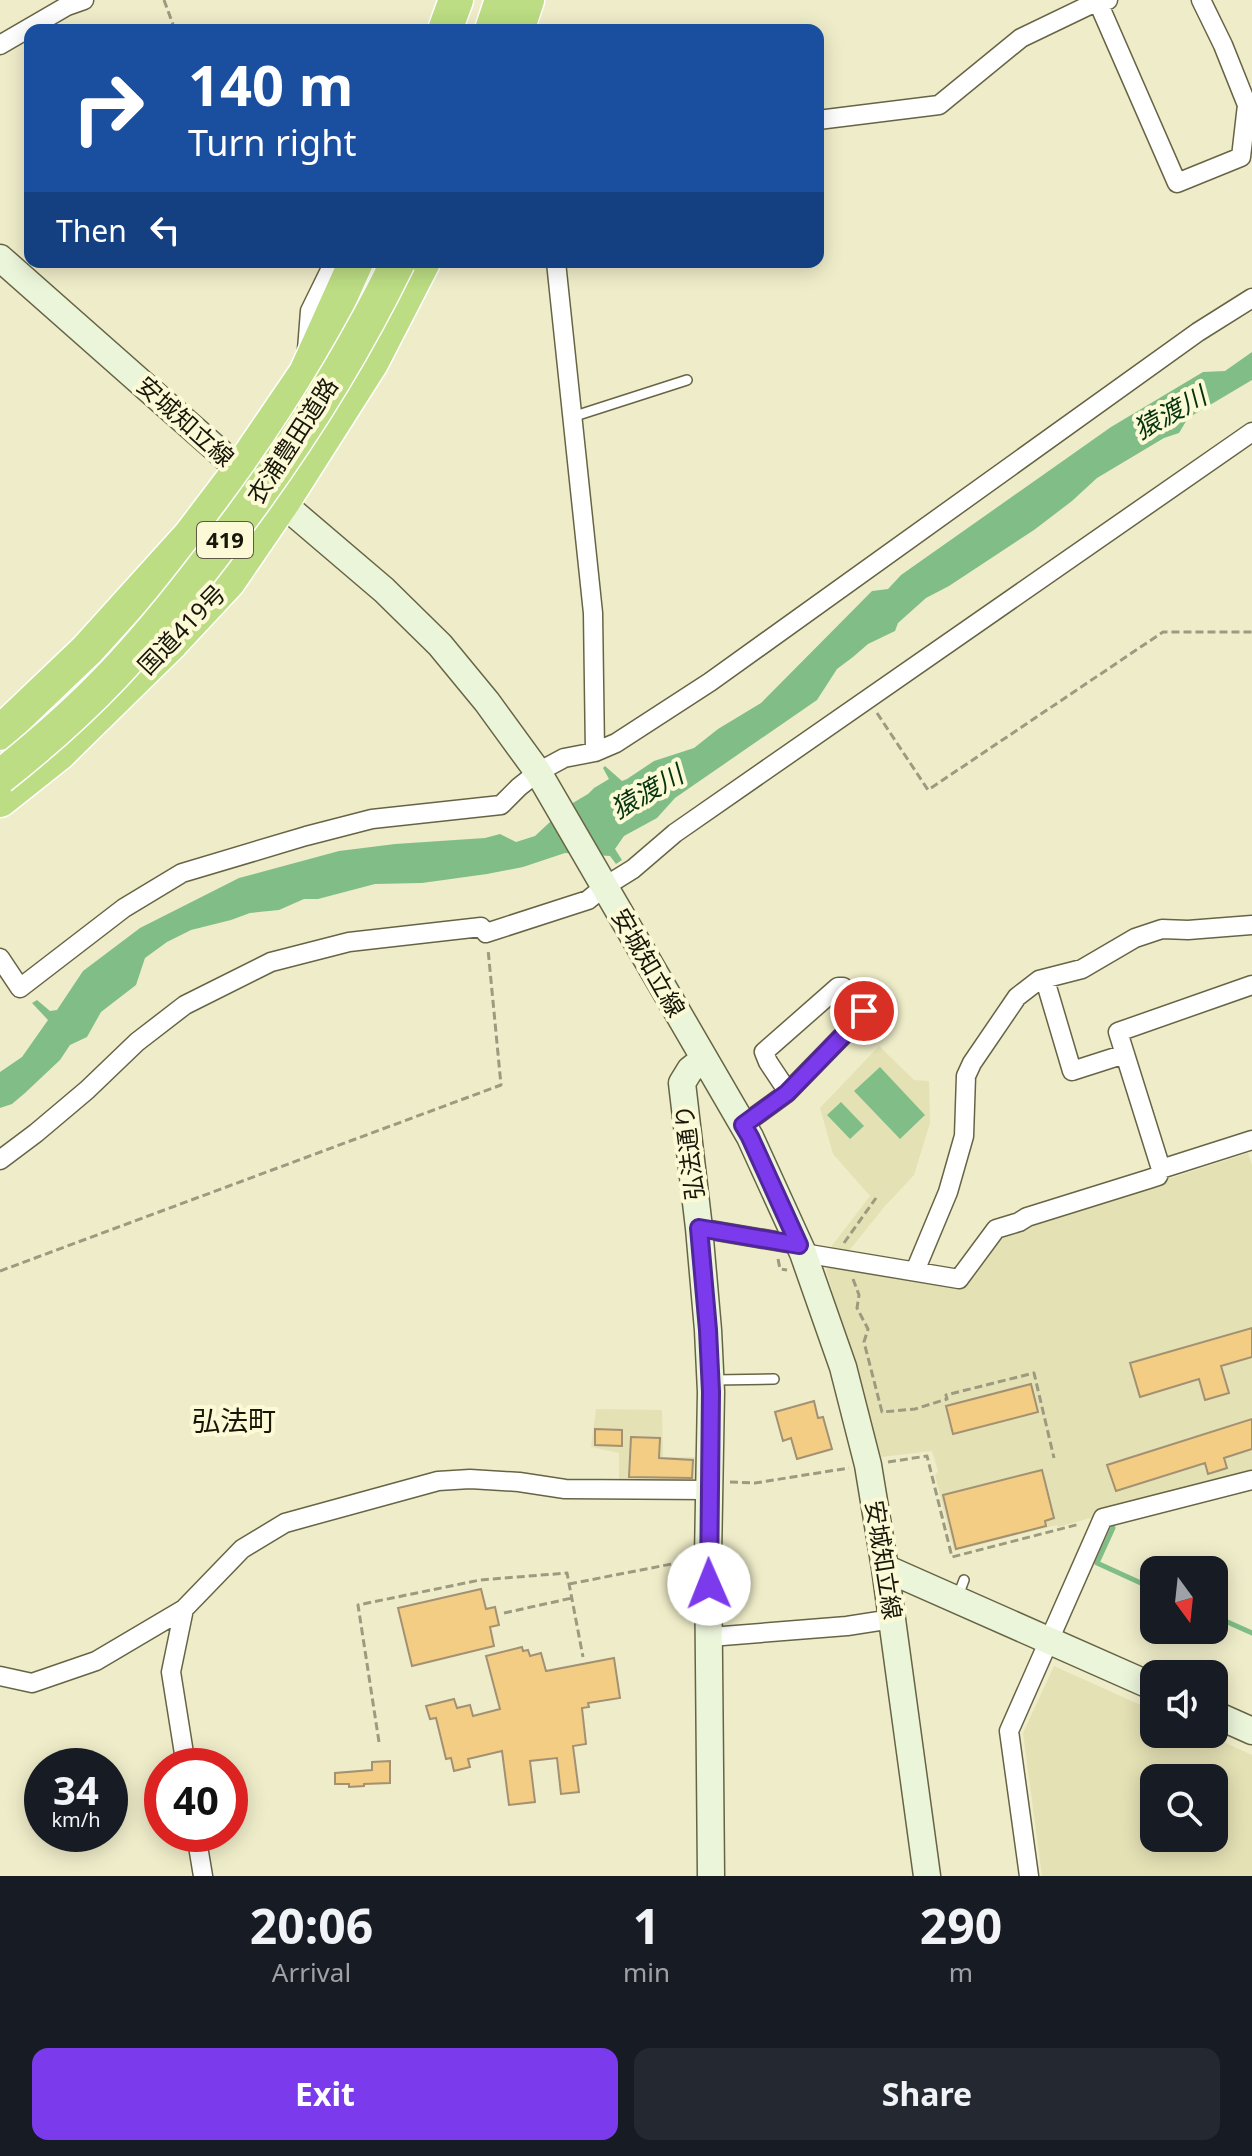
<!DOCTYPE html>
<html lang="en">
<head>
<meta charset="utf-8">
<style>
  :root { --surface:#171b24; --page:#242831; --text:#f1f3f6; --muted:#9ea1a6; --accent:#7c3aed }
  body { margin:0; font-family:"Noto Sans","Noto Sans JP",sans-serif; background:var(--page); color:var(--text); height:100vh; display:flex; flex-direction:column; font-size:30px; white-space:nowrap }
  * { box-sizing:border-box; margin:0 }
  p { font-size:26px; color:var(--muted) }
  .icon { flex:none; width:44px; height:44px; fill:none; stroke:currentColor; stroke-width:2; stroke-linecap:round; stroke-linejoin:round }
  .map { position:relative; height:1876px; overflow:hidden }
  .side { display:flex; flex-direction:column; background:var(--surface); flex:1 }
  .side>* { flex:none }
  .top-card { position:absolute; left:24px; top:24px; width:800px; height:244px; border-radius:16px; box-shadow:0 4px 20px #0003; background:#1a4fa0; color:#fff; overflow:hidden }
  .needle { width:52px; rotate:165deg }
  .buttons { position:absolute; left:1140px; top:1556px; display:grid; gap:16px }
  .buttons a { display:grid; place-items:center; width:88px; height:88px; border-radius:16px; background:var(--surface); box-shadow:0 4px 20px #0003; font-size:40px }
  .speed { position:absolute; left:24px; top:1748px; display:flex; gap:16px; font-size:40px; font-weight:700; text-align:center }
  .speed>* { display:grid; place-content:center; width:104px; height:104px; border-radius:50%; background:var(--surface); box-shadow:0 4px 20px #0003; line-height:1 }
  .speed small { font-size:20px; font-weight:400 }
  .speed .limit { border:12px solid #d22; background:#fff; color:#111 }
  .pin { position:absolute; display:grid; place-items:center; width:68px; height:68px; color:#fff; margin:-34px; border:4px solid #fff; border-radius:50%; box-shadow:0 2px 8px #0007 }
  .me { position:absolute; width:88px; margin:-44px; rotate:359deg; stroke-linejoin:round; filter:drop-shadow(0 0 6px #0008) }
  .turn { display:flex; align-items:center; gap:28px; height:168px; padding:0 32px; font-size:36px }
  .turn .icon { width:104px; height:104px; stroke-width:2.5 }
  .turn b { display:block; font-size:56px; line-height:68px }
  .then { display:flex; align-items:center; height:76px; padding:0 32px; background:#0003; gap:16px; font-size:30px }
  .eta { display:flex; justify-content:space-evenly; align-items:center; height:136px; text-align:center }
  .eta b { font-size:48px; font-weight:700; line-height:56px }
  .primary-button { display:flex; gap:16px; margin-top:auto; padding:16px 32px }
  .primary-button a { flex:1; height:92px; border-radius:16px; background:var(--accent); color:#fff; font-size:32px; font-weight:700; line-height:92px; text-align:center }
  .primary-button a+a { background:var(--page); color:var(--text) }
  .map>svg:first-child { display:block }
  .built { fill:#e4e1b5; fill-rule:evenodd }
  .water { fill:#81be87 }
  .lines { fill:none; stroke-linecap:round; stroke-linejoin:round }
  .stream { stroke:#81be87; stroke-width:5 }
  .building { fill:#f3cd84; stroke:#a29173; stroke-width:2 }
  .lane-casing { stroke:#676445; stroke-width:12 }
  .street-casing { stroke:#676445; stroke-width:21 }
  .secondary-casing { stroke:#676445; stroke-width:29 }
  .highway-casing { stroke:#fff; stroke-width:37 }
  .path { stroke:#9c9a7f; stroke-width:3; stroke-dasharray:8 4; stroke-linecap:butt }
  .lane { stroke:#fff; stroke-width:9 }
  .street { stroke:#fff; stroke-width:18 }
  .secondary { stroke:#ebf5da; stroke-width:26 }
  .highway { stroke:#bcdd83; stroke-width:34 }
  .highway-bridge-casing { stroke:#fff; stroke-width:37; stroke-linecap:butt }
  .highway-bridge { stroke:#bcdd83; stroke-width:34 }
  .route-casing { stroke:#51269a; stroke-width:20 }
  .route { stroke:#7c3aed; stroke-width:14 }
  .labels { text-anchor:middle; stroke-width:8; stroke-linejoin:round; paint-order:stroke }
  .shield { fill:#fcfad6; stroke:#5c5a46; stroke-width:2 }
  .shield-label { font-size:22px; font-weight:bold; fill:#171609 }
  .street-label { font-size:24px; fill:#171609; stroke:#fcfad6 }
  .water-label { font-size:26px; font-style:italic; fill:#05330f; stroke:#fcfad6 }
  .quarter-label { font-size:28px; fill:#171609; stroke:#fcfad6 }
</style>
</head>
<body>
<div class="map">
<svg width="1252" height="1876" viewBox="0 0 1252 1876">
  <rect width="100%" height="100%" fill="#efedc9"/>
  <!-- built -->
  <path class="built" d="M879,1046L914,1080L929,1081L930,1123L914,1175L885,1206L848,1252L828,1251L870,1196L833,1154L820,1108Z
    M1248,1153L1252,1165V1473L1058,1527L1057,1525L954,1551L935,1475L938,1471L932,1451L881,1457L826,1270L830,1264L857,1272L960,1285L996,1235Z
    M596,1409L662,1410L663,1457H697L698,1485H619V1453L591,1447Z
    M1054,1666L1154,1711V1734H1206L1252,1755V1876H1042L1023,1733ZM1154,1778H1214V1838H1154Z"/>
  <!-- water -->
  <path class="water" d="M1252,352V380L1188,418L1179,433L1164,438L1097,478L1072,501L1034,530L949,586L926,598L898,623L895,631L868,644L853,657L837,669L817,700L675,798L657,818L624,836L615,849L622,860L616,864L610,856L565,853L523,867L487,874L422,883L375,884L318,899H304L279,910L250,913L231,920L191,930L167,942L145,958L136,985L101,1012L87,1037L70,1045L60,1060L25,1093L12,1104L0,1108V1072L22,1057L48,1020L32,1003L37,1000L50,1011L57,1010L83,971L140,928L239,878L339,851L395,844L485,838L500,834L516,842L535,836L566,807L588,794L594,788L609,779L603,768L605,766L622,781L627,779L654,761L694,748L718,729L761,703L872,591L888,589L901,575L1111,427L1203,372L1225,371Z
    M880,1067L925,1115L900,1139L854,1091Z
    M841,1102L864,1126L850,1139L827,1115Z"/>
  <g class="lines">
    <!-- stream -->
    <path class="stream" d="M1113,1528L1097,1563L1154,1589
      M1214,1616L1252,1633"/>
  </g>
  <!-- building -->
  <path class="building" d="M1252,1328V1357L1221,1366L1229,1393L1205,1400L1199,1379L1140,1397L1130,1363Z
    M1031,1384L1038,1412L953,1434L946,1406Z
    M814,1401L818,1418L823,1417L832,1449L797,1459L791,1438L783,1441L775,1412Z
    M1252,1419V1449L1224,1458L1227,1468L1208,1474L1205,1463L1116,1491L1107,1465Z
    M595,1429L622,1430V1446L595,1445Z
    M631,1437L660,1438L659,1458L693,1460L692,1478L629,1477Z
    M1042,1470L1054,1518L1045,1521L1046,1526L956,1549L943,1495Z
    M481,1589L486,1609L495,1607L499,1625L490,1627L494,1646L412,1666L398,1608Z
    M522,1647L523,1651L528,1650L530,1656L541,1653L546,1671L614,1658L620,1698L588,1703L589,1707L582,1708L586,1744L573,1746L579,1792L561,1794L557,1758L530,1761L535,1802L509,1805L502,1751L468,1759L470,1767L454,1771L451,1758L446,1759L436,1718L430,1719L426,1706L454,1699L457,1708L470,1705L473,1716L500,1709L486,1656Z
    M390,1761V1783L364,1784V1786L349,1787V1784H335V1773L372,1770V1762Z"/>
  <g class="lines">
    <!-- lane casing -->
    <g class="lane-casing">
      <path id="lane" d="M572,417L687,380
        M714,1380L774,1379
        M958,1596L964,1580"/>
    </g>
    <!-- street casing -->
    <g class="street-casing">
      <path id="street" d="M1097,0L1177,183L1241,157L1247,105L1223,45L1201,0
        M0,45L67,6L84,0
        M818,120L939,105L1021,38L1098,1L1108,0
        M556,262L593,613L595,752
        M307,350L310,311L334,262
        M0,958L20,988L124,908L182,873L306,836L372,819L501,805L519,787L538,772L564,758L595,752L616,743L710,682L1198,332L1252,298
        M1045,980L1072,1071L1125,1054
        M1252,985L1118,1032L1161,1169L1252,1140
        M743,1125L787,1093L863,1015L864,1011L843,987H838L764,1052L768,1062L788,1092
        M0,1160L36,1133L87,1090L137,1042L185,1005L271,962L349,942L481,927L486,933L588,900L604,887L633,869L675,833L1252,432
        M699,1228L799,1245
        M803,1253L959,1279L996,1229L1019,1222L1027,1217L1149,1179L1158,1176L1161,1169
        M915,1271L948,1192L964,1136L966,1076L972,1063L1017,997L1039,980L1082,969L1135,938L1162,929L1188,930L1252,925
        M710,1637L847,1626L892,1619
        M0,1676L32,1683L96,1661L184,1609
        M186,1766L171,1672L184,1609L242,1549L285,1523L438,1481L470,1479L519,1482L565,1489L709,1490
        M196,1834L203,1876
        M1029,1876L1009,1731L1103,1518L1252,1480"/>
    </g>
    <!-- secondary casing -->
    <g class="secondary-casing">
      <path id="secondary" d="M0,258L240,470L282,503L384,590L440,645L487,702L538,772L750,1137L803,1253L843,1367L868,1465L885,1568L927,1876
        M704,1059L690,1070L682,1083L699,1228L708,1330L711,1392L708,1557L711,1876
        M885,1568L1154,1687
        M1214,1714L1252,1731"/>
    </g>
    <!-- highway casing -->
    <g class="highway-casing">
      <path id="highway" d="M445,30L456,0
        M492,30L502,0
        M517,30L527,0
        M0,733L87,650L190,536L240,470L306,373L356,262
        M0,800L58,754L172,642L228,582L282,503L371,363L423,262"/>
    </g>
    <!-- path -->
    <path class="path" d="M164,0L175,30
      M877,713L928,790L1163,632H1252
      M844,1243L876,1198
      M778,1259L780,1269L787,1270
      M0,1271L501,1085L488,949
      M853,1279L859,1295L857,1308L868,1329L864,1342L882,1412L915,1409L947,1399L946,1395L1034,1373L1054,1458
      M888,1462L927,1456L952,1557L1080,1524
      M730,1482L755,1483L849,1468
      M569,1584L687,1561
      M504,1613L572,1598
      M379,1742L358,1605L480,1580L567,1573L583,1657"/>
    <!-- lane -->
    <use href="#lane" class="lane"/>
    <!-- street -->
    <use href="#street" class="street"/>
    <!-- secondary -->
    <use href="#secondary" class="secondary"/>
    <!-- highway -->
    <use href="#highway" class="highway"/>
    <!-- highway-bridge casing -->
    <g class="highway-bridge-casing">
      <path id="highway-bridge" d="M0,777C39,746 78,712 113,675C146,640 177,602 206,564C280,470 346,369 398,262"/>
    </g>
    <!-- highway-bridge -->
    <use href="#highway-bridge" class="highway-bridge"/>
  </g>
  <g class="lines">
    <!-- route casing -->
    <g class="route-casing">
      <path id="route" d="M709,1584L711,1392L708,1330L699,1228L799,1245L750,1137L743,1125L787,1093L863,1015L864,1011"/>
    </g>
    <!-- route -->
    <use href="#route" class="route"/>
  </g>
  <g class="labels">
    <!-- shield labels -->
    <rect class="shield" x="197" y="522" width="56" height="36" rx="6"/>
    <g class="shield-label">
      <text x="225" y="548">419</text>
    </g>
    <!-- street labels -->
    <g class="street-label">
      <text transform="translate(185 422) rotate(42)" y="8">安城知立線</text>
      <text transform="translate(293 441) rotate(-57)" y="8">衣浦豊田道路</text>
      <text transform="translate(182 630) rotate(-46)" y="8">国道419号</text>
      <text transform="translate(648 963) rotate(60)" y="8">安城知立線</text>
      <text transform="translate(690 1152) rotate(-97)" y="8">弘法通り</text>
      <text transform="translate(883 1560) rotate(81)" y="8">安城知立線</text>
    </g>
    <!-- water labels -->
    <g class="water-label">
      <text transform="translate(1170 413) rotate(-29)" y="9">猿渡川</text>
      <text transform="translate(647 792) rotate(-30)" y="9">猿渡川</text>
    </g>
    <!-- quarter labels -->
    <g class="quarter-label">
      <text x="234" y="1431">弘法町</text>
    </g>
  </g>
</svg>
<div class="buttons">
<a><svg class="needle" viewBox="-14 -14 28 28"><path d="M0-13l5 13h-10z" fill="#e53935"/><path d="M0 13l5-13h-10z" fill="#9ea1a6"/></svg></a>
<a><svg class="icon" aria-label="sound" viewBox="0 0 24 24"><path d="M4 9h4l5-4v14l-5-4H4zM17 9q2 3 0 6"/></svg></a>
<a><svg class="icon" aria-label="search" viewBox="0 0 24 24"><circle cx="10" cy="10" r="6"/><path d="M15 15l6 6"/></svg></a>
</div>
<div class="speed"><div>34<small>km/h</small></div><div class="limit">40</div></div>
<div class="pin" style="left:864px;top:1011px;background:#d93025"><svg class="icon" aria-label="arrive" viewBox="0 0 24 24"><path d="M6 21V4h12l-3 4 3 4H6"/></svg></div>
<svg class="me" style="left:709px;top:1584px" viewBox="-20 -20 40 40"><circle r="19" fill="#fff"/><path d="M0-13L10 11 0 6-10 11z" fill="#7c3aed"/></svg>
<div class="top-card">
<div class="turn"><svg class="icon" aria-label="right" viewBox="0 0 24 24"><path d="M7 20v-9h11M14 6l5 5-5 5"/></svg><div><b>140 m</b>Turn right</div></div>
<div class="then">Then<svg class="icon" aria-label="left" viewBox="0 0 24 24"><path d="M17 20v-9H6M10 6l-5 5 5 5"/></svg></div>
</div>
</div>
<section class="side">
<div class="eta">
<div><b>20:06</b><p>Arrival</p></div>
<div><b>1</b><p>min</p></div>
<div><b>290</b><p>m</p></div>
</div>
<div class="primary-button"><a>Exit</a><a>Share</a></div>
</section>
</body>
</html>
